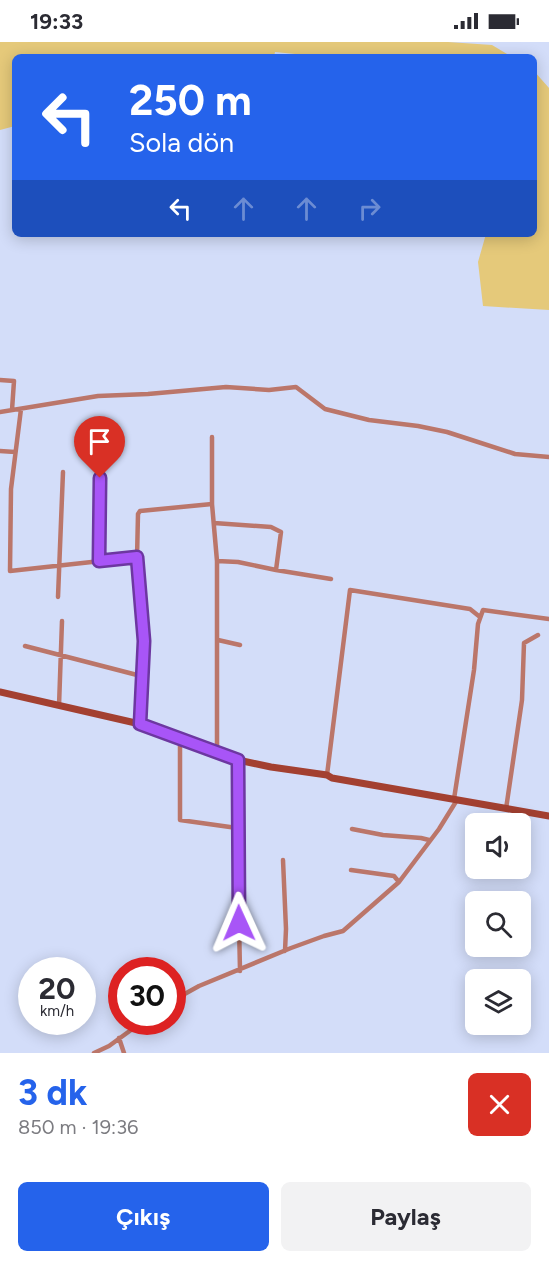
<!DOCTYPE html>
<html lang="tr">
<head>
<meta charset="utf-8">
<style>
  :root { --surface:#fff; --page:#f2f2f3; --text:#2b2b33; --muted:#7c7c81; --accent:#2563eb }
  body { margin:0; font-family:Figtree,sans-serif; background:var(--page); color:var(--text); height:100vh; display:flex; flex-direction:column; font-size:22px; white-space:nowrap }
  * { box-sizing:border-box; margin:0 }
  p { font-size:20px; color:var(--muted) }
  .icon { flex:none; width:33px; height:33px; fill:none; stroke:currentColor; stroke-width:2; stroke-linecap:round; stroke-linejoin:round }
  .map { position:relative; height:1011px; overflow:hidden }
  .details { display:flex; flex-direction:column; background:var(--surface); flex:1 }
  .details>* { flex:none }
  .guide { position:absolute; left:12px; top:12px; width:525px; height:183px; border-radius:9px; box-shadow:0 3px 15px #0003; background:#2563eb; color:#fff; overflow:hidden }
  .tools { position:absolute; left:465px; top:771px; display:grid; gap:12px }
  .tools a { display:grid; place-items:center; width:66px; height:66px; border-radius:9px; background:var(--surface); box-shadow:0 3px 15px #0003; font-size:30px }
  .speed { position:absolute; left:18px; top:915px; display:flex; gap:12px; font-size:30px; font-weight:700; text-align:center }
  .speed>* { display:grid; place-content:center; width:78px; height:78px; border-radius:50%; background:var(--surface); box-shadow:0 3px 15px #0003; line-height:1 }
  .speed small { font-size:15px; font-weight:400 }
  .speed .limit { border:9px solid #d22; background:#fff; color:#111 }
  .pin { position:absolute; display:grid; place-items:center; width:51px; height:51px; color:#fff; margin:-62px -26px; border-radius:50% 50% 50% 0; rotate:-45deg; box-shadow:0 0 6px #0007 }
  .pin .icon { rotate:45deg }
  .me { position:absolute; width:66px; margin:-33px; rotate:359deg; stroke-linejoin:round; filter:drop-shadow(0 0 4px #0008) }
  .turn { display:flex; align-items:center; gap:21px; height:126px; padding:0 18px; font-size:27px }
  .turn .icon { width:78px; height:78px; stroke-width:2.5 }
  .turn b { display:block; font-size:42px; line-height:51px }
  .lanes { display:flex; align-items:center; height:57px; padding:0 18px; background:#0003; justify-content:center; gap:30px; direction:ltr }
  .lanes .off { opacity:.35 }
  .round { display:grid; place-items:center; flex:none; width:63px; height:63px; border-radius:9px; background:var(--page) }
  .summary { display:flex; align-items:center; justify-content:space-between; height:102px; padding:0 18px }
  h1 { font-size:36px; font-weight:700; line-height:45px; color:var(--accent) }
  .primary-button { display:flex; gap:12px; margin-top:auto; padding:12px 18px }
  .primary-button a { flex:1; height:69px; border-radius:9px; background:var(--accent); color:#fff; font-size:24px; font-weight:700; line-height:69px; text-align:center }
  .primary-button a+a { background:var(--page); color:var(--text) }
  .status { display:flex; justify-content:space-between; align-items:center; height:42px; padding:0 30px; background:var(--surface); direction:ltr }
  .status svg { height:16px; fill:currentColor }
  .map>svg:first-child { display:block }
  .green { fill:#e5c97a }
  .lines { fill:none; stroke-linecap:round; stroke-linejoin:round }
  .minor { stroke:#bb766a; stroke-width:4.5 }
  .secondary { stroke:#a34031; stroke-width:7 }
  .route-casing { stroke:#6d37a1; stroke-width:15 }
  .route { stroke:#a855f7; stroke-width:10 }
</style>
</head>
<body>
<div class="status"><b>19:33</b><svg viewBox="0 0 49 12"><path d="M0 12V9h3v3zM5 12V6h3v6zM10 12V3h3v9zM15 12V0h3v12zM26 1h20v11H26zM47 4h2v5h-2z"/></svg></div>
<div class="map">
<svg width="549" height="1011" viewBox="0 0 549 1011">
  <rect width="100%" height="100%" fill="#d3ddf9"/>
  <!-- green -->
  <path class="green" d="M0,0H448L492,3L512,15H297L295,12L275,10L274,15H15V84L0,88Z
    M534,29L549,46V268L483,264L478,220L486,192H534Z"/>
  <g class="lines">
    <!-- minor -->
    <path class="minor" d="M0,338L14,339L12,368
      M21,367L11,447L10,529L137,515
      M0,370L98,354L148,352L226,345L269,348L296,345L325,367L369,378L418,384L447,390L515,412L549,415
      M212,395V462L217,519V710
      M0,409L15,410
      M214,481L271,485L281,490L276,528
      M99,519L100,414
      M217,519L238,520L276,528L331,537
      M58,555L63,430
      M218,598L240,603
      M25,604L141,634
      M59,664L62,579
      M140,682L144,599L137,516L138,472L140,469L212,462
      M178,695L180,703V778L237,786
      M238,718L237,786L240,929
      M327,733L350,548L470,567L480,575
      M454,757L474,628L478,582L483,568L549,577
      M506,767L522,658L524,601L538,593
      M352,787L383,793L421,796L429,798
      M283,818L286,887L285,909
      M351,828L394,834L399,840
      M172,959L199,944L291,906L324,894L343,889L399,840L439,787L457,758
      M119,996L124,1011
      M94,1011L109,1004L142,980"/>
    <!-- secondary -->
    <path class="secondary" d="M0,650L140,682L238,718L271,725L327,733L332,736L549,774"/>
  </g>
  <g class="lines">
    <!-- route casing -->
    <g class="route-casing">
      <path id="route" d="M100,436L99,519L137,515L144,599L140,682L238,718L239,881"/>
    </g>
    <!-- route -->
    <use href="#route" class="route"/>
  </g>
</svg>
<div class="tools">
<a><svg class="icon" aria-label="sound" viewBox="0 0 24 24"><path d="M4 9h4l5-4v14l-5-4H4zM17 9q2 3 0 6"/></svg></a>
<a><svg class="icon" aria-label="search" viewBox="0 0 24 24"><circle cx="10" cy="10" r="6"/><path d="M15 15l6 6"/></svg></a>
<a><svg class="icon" aria-label="layers" viewBox="0 0 24 24"><path d="M12 4l9 5-9 5-9-5zM3 14l9 5 9-5"/></svg></a>
</div>
<div class="speed"><div>20<small>km/h</small></div><div class="limit">30</div></div>
<div class="pin" style="left:100px;top:436px;background:#d93025"><svg class="icon" aria-label="arrive" viewBox="0 0 24 24"><path d="M6 21V4h12l-3 4 3 4H6"/></svg></div>
<svg class="me" style="left:239px;top:881px" viewBox="-20 -20 40 40"><path d="M0-17L14 15 0 8-14 15z" fill="#a855f7" stroke="#fff" stroke-width="4"/></svg>
<div class="guide">
<div class="turn"><svg class="icon" aria-label="left" viewBox="0 0 24 24"><path d="M17 20v-9H6M10 6l-5 5 5 5"/></svg><div><b>250 m</b>Sola dön</div></div>
<div class="lanes"><svg class="icon" aria-label="left" viewBox="0 0 24 24"><path d="M17 20v-9H6M10 6l-5 5 5 5"/></svg><svg class="icon off" aria-label="ahead" viewBox="0 0 24 24"><path d="M12 20V5M6 11l6-6 6 6"/></svg><svg class="icon off" aria-label="ahead" viewBox="0 0 24 24"><path d="M12 20V5M6 11l6-6 6 6"/></svg><svg class="icon off" aria-label="right" viewBox="0 0 24 24"><path d="M7 20v-9h11M14 6l5 5-5 5"/></svg></div>
</div>
</div>
<section class="details">
<div class="summary"><div><h1>3 dk</h1><p>850 m · 19:36</p></div><a class="round" style="background:#d93025;color:#fff"><svg class="icon" aria-label="close" viewBox="0 0 24 24"><path d="M6 6l12 12M18 6L6 18"/></svg></a></div>
<div class="primary-button"><a>Çıkış</a><a>Paylaş</a></div>
</section>
</body>
</html>
